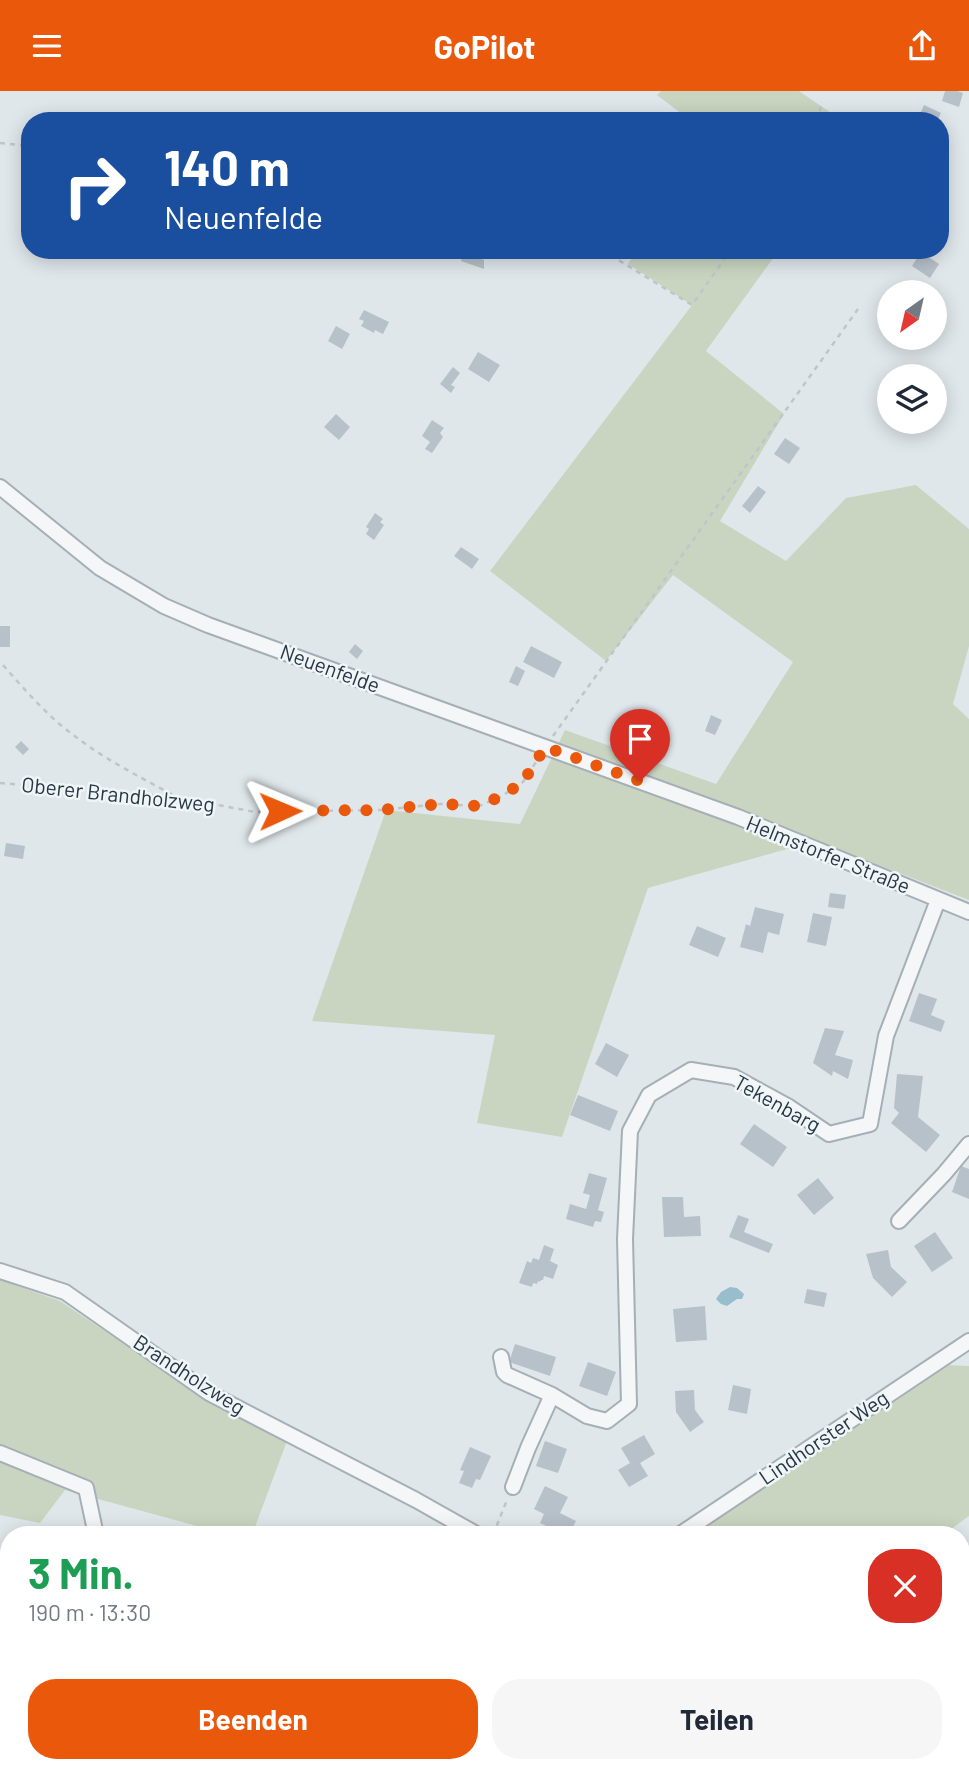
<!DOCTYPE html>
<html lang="de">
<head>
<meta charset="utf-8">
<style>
  :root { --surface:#fff; --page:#f6f6f7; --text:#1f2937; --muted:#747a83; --accent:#ea580c }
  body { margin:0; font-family:Barlow,sans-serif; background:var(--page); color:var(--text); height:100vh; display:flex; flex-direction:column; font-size:26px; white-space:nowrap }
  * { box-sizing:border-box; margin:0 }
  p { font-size:23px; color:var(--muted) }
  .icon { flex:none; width:38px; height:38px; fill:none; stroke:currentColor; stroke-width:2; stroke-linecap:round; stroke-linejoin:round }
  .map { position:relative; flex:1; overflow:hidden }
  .panel { position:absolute; left:0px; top:1435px; width:970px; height:247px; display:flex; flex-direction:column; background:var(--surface); border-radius:28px 28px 0 0; box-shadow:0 4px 18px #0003 }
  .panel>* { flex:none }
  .guide { position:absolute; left:21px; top:21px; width:928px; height:147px; border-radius:28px; box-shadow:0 4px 18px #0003; background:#1a4fa0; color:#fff; overflow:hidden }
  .needle { width:46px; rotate:214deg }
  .tools { position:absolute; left:877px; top:189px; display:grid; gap:14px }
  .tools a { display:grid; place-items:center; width:70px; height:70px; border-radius:50%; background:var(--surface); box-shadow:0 4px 18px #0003; font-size:35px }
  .pin { position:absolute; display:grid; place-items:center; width:60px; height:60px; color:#fff; margin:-72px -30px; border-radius:50% 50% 50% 0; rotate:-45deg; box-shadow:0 0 7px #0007 }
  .pin .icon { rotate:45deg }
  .me { position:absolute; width:77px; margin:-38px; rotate:89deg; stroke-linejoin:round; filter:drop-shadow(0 0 5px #0008) }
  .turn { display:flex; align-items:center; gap:24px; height:147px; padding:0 28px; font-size:32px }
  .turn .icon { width:91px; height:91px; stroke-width:2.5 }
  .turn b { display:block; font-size:49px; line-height:60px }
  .round { display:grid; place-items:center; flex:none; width:74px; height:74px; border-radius:28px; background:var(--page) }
  .summary { display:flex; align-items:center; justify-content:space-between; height:119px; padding:0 28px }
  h1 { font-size:42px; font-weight:700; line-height:52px; color:#1e9e55 }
  .primary-button { display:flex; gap:14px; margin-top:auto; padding:14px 28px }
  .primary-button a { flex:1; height:80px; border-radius:28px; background:var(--accent); color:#fff; font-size:28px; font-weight:700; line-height:80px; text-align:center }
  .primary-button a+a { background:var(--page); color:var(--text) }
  header { display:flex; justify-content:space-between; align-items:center; height:91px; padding:0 28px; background:var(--accent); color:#fff; font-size:32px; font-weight:700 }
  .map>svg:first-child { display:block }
  .green { fill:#cad5c1 }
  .water { fill:#98bece }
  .building { fill:#b7c1c9 }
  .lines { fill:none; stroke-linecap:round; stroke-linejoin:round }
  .minor-casing { stroke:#a5afb6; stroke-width:18 }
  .path { stroke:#bfc5c9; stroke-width:2.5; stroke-dasharray:5 5; stroke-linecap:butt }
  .minor { stroke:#f4f6f8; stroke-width:14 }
  .route { stroke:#ea580c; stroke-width:12; stroke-dasharray:0 21.6 }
  .labels { text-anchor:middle; stroke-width:5; stroke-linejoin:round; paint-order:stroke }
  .street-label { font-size:21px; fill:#273844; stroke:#f0f5f8 }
</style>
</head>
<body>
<header><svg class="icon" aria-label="menu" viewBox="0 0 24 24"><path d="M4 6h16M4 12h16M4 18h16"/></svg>GoPilot<svg class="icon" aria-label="share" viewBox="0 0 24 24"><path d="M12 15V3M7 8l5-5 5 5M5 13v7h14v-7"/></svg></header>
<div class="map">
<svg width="969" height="1681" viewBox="0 0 969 1681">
  <rect width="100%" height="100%" fill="#e0e7eb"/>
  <!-- green -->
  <path class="green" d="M661,0H799L843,30H691L657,4Z
    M637,159H779L706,260L784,323L720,430L786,470L846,407L916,394L969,438V555L953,613L969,628V809L816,750L648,797L562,1046L477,1032L495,944L312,930L386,719L520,733L565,639L716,693L793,571L673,484L606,570L490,480L692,214L628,173Z
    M0,1189L60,1210L199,1303L287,1350L252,1444H230L65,1399L40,1432L0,1424Z
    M948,1274L969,1275V1425L943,1444H690Z
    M969,1540V1661L961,1667V1547Z
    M319,1673H714L726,1681H316Z
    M851,1673H953L942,1681H863Z"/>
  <!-- water -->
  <path class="water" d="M730,1196L737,1197L744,1203L742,1208H737L727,1215L721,1213L716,1208L721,1201Z"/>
  <!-- building -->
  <path class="building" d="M945,0H957L963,2L959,16L942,10Z
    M924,14L941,22L937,30H917Z
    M464,161L484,169V178L461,170Z
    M921,161L939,173L930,187L912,175Z
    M913,190L922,196L919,201H906Z
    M364,219L389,231L383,243L375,239L374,242L361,235L364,230L359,228Z
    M336,235L350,243L342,258L328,250Z
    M478,261L500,274L489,291L468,278Z
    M453,276L460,282L451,294L455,296L451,302L440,293Z
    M336,323L350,336L339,349L324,336Z
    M432,329L444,337L440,342L443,346L432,362L425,358L430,351L422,345Z
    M785,347L800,357L789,373L774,363Z
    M758,395L766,401L750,422L742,415Z
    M375,422L383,428L380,431L384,434L374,449L366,443L369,438L366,436Z
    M461,456L479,468L472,478L454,465Z
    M0,535H10V556H0Z
    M355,553L363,560L357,568L349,561Z
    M531,555L562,571L554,587L523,571Z
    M516,575L525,580L518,595L509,591Z
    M711,624L722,629L715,644L705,640Z
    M21,650L29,658L23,664L15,656Z
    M6,752L25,755L23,768L4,765Z
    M830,802L846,804L844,818L828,816Z
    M755,816L784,823L779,844L768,841L763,862L740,856L746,833L750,835Z
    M813,822L832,826L826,855L807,851Z
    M697,835L726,847L718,866L689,854Z
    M919,902L937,908L931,924L945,930L941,941L909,930Z
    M825,937L844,940L835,964L853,969L848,988L833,980L832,985L813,972Z
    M606,952L629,964L617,986L595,973Z
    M897,983L923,985L918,1026L940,1044L926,1061L891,1032L899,1022L894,1017Z
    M578,1004L618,1020L610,1040L570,1024Z
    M754,1033L787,1056L773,1076L740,1053Z
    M961,1075L969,1078V1108L952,1101Z
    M589,1082L607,1087L598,1119L604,1121L601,1131L595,1130L593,1136L566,1128L570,1113L586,1118L590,1104L583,1102Z
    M818,1087L834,1107L814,1124L797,1104Z
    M662,1106H683L684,1126L700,1125L701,1145L664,1146Z
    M738,1124L749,1128L744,1141L773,1153L769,1162L729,1146Z
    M935,1141L953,1167L932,1181L914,1155Z
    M544,1154L554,1158L550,1170L558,1174L553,1188L544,1185L543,1189H541L540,1191L538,1190L537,1193L533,1192L532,1196L519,1192L527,1170L531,1172L533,1167L539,1169Z
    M888,1159L891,1176L907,1191L892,1206L873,1187L866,1163Z
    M807,1198L827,1202L824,1216L804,1212Z
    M705,1215L707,1249L676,1251L673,1218Z
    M515,1253L556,1266L550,1285L509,1271Z
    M588,1271L616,1281L607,1305L579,1295Z
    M733,1294L751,1298L747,1323L728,1319Z
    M694,1299L695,1319L704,1331L690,1341L676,1321L675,1300Z
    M644,1344L655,1363L640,1372L648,1385L629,1396L618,1379L630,1372L621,1357Z
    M545,1350L567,1358L558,1382L536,1375Z
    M470,1356L491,1365L480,1389L476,1388L472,1397L459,1392L464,1380L460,1379Z
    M545,1395L568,1406L560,1422L576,1430L569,1444H565L540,1432L544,1423L534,1418Z"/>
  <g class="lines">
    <!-- minor casing -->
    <g class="minor-casing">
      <path id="minor" d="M0,396L100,477L164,515L208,534L738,726L969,821
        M899,1130L944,1083L969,1053
        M0,1180L65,1201L209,1302L416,1409L478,1444
        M501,1266L504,1281L507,1284L552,1304L587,1325L607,1330L629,1313L625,1148L630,1040L649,1004L691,979L734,986L789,1016L829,1043L870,1033L886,945L938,809
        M0,1362L86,1397L96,1444
        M513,1396L528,1357L552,1304
        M679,1444L969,1250
        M132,1673L134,1681"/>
    </g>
    <!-- path -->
    <path class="path" d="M817,30L821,15
      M0,52L30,55
      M602,159L692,214L731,159
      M3,574C25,599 48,626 76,646C106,669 140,686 173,704
      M553,645L858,218
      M0,692L176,706L255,721L380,719L441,713L479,715L502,705L523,691L538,668
      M493,1444L507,1409"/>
    <!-- minor -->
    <use href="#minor" class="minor"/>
  </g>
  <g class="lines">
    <!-- route -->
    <path class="route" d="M280,720L380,719L441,713L479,715L502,705L523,691L545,656L640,690"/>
  </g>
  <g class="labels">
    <!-- street labels -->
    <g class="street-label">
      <text transform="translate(330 578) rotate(20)" y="7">Neuenfelde</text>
      <text transform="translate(118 704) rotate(6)" y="7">Oberer Brandholzweg</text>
      <text transform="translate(828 764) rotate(22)" y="7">Helmstorfer Straße</text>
      <text transform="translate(777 1013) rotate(29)" y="7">Tekenbarg</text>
      <text transform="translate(189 1284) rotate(33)" y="7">Brandholzweg</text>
      <text transform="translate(824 1347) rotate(-34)" y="7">Lindhorster Weg</text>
    </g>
  </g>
</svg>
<div class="tools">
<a><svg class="needle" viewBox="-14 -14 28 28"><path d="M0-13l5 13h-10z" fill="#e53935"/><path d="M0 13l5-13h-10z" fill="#747a83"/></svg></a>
<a><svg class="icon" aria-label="layers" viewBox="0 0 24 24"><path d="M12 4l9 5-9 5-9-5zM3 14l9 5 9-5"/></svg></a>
</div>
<div class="pin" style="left:640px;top:690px;background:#d93025"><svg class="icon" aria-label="arrive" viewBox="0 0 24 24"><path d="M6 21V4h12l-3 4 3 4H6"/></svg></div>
<svg class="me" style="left:280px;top:720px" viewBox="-20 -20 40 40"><path d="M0-17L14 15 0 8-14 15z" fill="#ea580c" stroke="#fff" stroke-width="4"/></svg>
<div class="guide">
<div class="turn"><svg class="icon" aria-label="right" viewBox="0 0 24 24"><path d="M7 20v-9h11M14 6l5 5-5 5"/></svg><div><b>140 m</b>Neuenfelde</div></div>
</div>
<section class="panel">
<div class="summary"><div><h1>3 Min.</h1><p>190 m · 13:30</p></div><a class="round" style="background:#d93025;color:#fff"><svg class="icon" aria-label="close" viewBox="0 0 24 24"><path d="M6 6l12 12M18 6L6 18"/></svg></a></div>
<div class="primary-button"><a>Beenden</a><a>Teilen</a></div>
</section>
</div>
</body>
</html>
